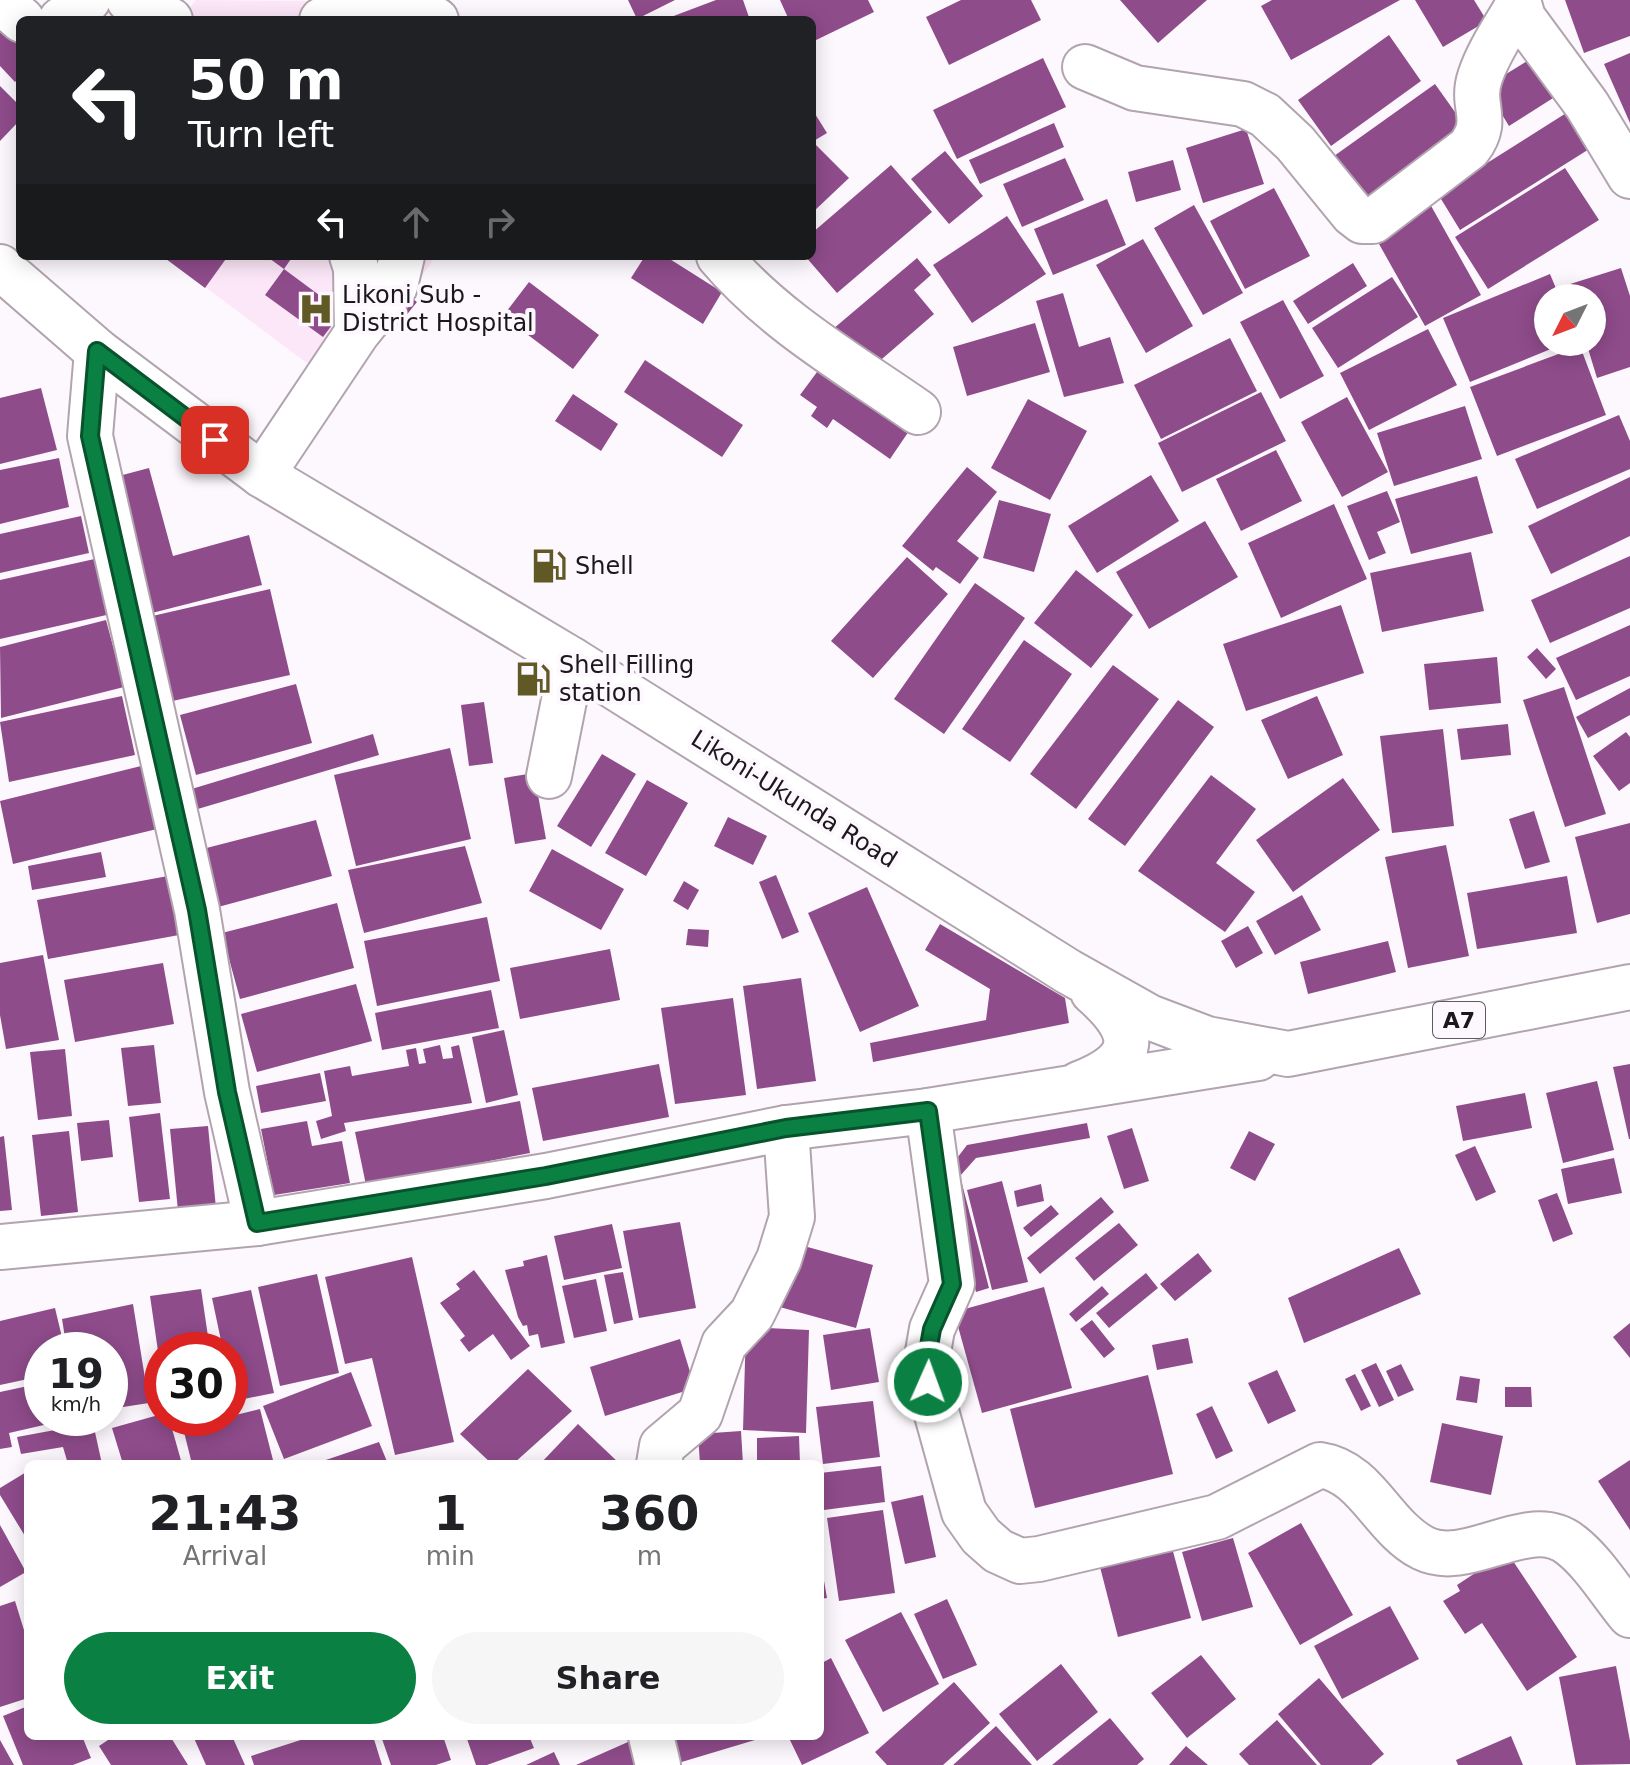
<!DOCTYPE html>
<html lang="en">
<head>
<meta charset="utf-8">
<style>
  :root { --surface:#fff; --page:#f6f6f6; --text:#202124; --muted:#757577; --accent:#0b8043 }
  body { margin:0; font-family:"DejaVu Sans",sans-serif; background:var(--page); color:var(--text); height:100vh; display:flex; flex-direction:column; font-size:30px; white-space:nowrap }
  * { box-sizing:border-box; margin:0 }
  p { font-size:26px; color:var(--muted) }
  .icon { flex:none; width:44px; height:44px; fill:none; stroke:currentColor; stroke-width:2; stroke-linecap:round; stroke-linejoin:round }
  .map { position:relative; flex:1; overflow:hidden }
  .details { position:absolute; left:24px; top:1460px; width:800px; height:280px; display:flex; flex-direction:column; background:var(--surface); border-radius:12px; box-shadow:0 4px 20px #0003 }
  .details>* { flex:none }
  .top-card { position:absolute; left:16px; top:16px; width:800px; height:244px; border-radius:12px; box-shadow:0 4px 20px #0003; background:#202124; color:#fff; overflow:hidden }
  .needle { width:52px; rotate:228deg }
  .buttons { position:absolute; left:1534px; top:284px; display:grid; gap:16px }
  .buttons a { display:grid; place-items:center; width:72px; height:72px; border-radius:50%; background:var(--surface); box-shadow:0 4px 20px #0003; font-size:40px }
  .speed { position:absolute; left:24px; top:1332px; display:flex; gap:16px; font-size:40px; font-weight:700; text-align:center }
  .speed>* { display:grid; place-content:center; width:104px; height:104px; border-radius:50%; background:var(--surface); box-shadow:0 4px 20px #0003; line-height:1 }
  .speed small { font-size:20px; font-weight:400 }
  .speed .limit { border:12px solid #d22; background:#fff; color:#111 }
  .pin { position:absolute; display:grid; place-items:center; width:68px; height:68px; color:#fff; margin:-34px; border-radius:16px; box-shadow:0 4px 12px #0006 }
  .me { position:absolute; width:88px; margin:-44px; rotate:2deg; stroke-linejoin:round; filter:drop-shadow(0 0 6px #0008) }
  .turn { display:flex; align-items:center; gap:28px; height:168px; padding:0 40px; font-size:36px }
  .turn .icon { width:104px; height:104px; stroke-width:2.5 }
  .turn b { display:block; font-size:56px; line-height:68px }
  .lanes { display:flex; align-items:center; height:76px; padding:0 40px; background:#0003; justify-content:center; gap:40px; direction:ltr }
  .lanes .off { opacity:.35 }
  .eta { display:flex; justify-content:space-evenly; align-items:center; height:136px; text-align:center }
  .eta b { font-size:48px; font-weight:700; line-height:56px }
  .cta { display:flex; gap:16px; margin-top:auto; padding:16px 40px }
  .cta a { flex:1; height:92px; border-radius:48px; background:var(--accent); color:#fff; font-size:32px; font-weight:700; line-height:92px; text-align:center }
  .cta a+a { background:var(--page); color:var(--text) }
  .map>svg:first-child { display:block }
  .built { fill:#fbe7f8 }
  .building { fill:#8f4c8b }
  .lines { fill:none; stroke-linecap:round; stroke-linejoin:round }
  .minor-casing { stroke:#b1a4af; stroke-width:48 }
  .highway-casing { stroke:#b1a4af; stroke-width:48 }
  .minor { stroke:#fff; stroke-width:44 }
  .highway { stroke:#fff; stroke-width:44 }
  .route-casing { stroke:#07532c; stroke-width:20 }
  .route { stroke:#0b8043; stroke-width:14 }
  .labels { text-anchor:middle; stroke-width:8; stroke-linejoin:round; paint-order:stroke }
  .shield { fill:#fdf8fd; stroke:#5f5a5f; stroke-width:2 }
  .shield-label { font-size:22px; font-weight:bold; fill:#1b171b }
  .poi-label { font-size:24px; fill:#1b171b; stroke:#fdf8fd; text-anchor:start }
  .street-label { font-size:24px; fill:#1b171b; stroke:#fdf8fd }
</style>
</head>
<body>
<div class="map">
<svg width="1630" height="1765" viewBox="0 0 1630 1765">
  <rect width="100%" height="100%" fill="#fdf8fd"/>
  <!-- built -->
  <path class="built" d="M196,0L322,1L363,20H180Z
    M164,256H436L346,384L304,361Z"/>
  <!-- building -->
  <path class="building" d="M628,0H675L637,19Z
    M716,0H743L750,20H663Z
    M780,0H868L874,12L812,42V20H789Z
    M961,0H1031L1041,20L949,65L926,17Z
    M1120,0H1207L1158,43Z
    M1272,0H1400L1291,60L1261,6Z
    M1415,0H1474L1487,21L1443,47Z
    M1565,0H1630V36L1584,53Z
    M0,22L20,31V77L15,82L0,66Z
    M1389,35L1421,81L1331,146L1298,100Z
    M1630,53V123L1604,64Z
    M1537,55L1561,93L1509,126L1485,87Z
    M1043,58L1066,107L957,159L933,110Z
    M1435,84L1470,133L1362,210L1327,161Z
    M0,86L20,106V120L0,141Z
    M812,109L827,133L812,142Z
    M1571,110L1594,146L1460,230L1438,194Z
    M1054,123L1064,147L980,184L969,160Z
    M1246,129L1264,184L1203,203L1186,148Z
    M815,144L849,178L812,213V147Z
    M945,151L983,196L949,224L911,179Z
    M1065,158L1084,200L1022,227L1003,184Z
    M1173,160L1181,190L1136,202L1128,172Z
    M891,165L932,212L837,293L805,256H812V233Z
    M1565,168L1599,220L1488,289L1455,237Z
    M1274,188L1310,256L1245,289L1210,221Z
    M1107,199L1126,245L1053,275L1034,229Z
    M1430,204L1481,295L1425,326L1374,235Z
    M1194,205L1243,293L1203,315L1154,228Z
    M1007,216L1046,274L972,323L933,265Z
    M1143,239L1193,326L1146,353L1096,265Z
    M162,256H228L205,288Z
    M266,256H293L284,269L342,312L323,337L265,295L284,269Z
    M645,256H665L722,292L703,324L631,278Z
    M917,258L931,275L914,290L934,314L868,371L833,329Z
    M1353,263L1367,286L1308,324L1293,301Z
    M1621,268L1630,296V367L1597,378L1586,342H1592V298H1572L1567,285Z
    M1550,274L1560,298H1548V342H1568L1470,382L1443,318Z
    M1392,277L1418,317L1338,368L1312,328Z
    M529,282L599,335L573,369L503,316Z
    M405,293L417,302L396,328L385,319Z
    M1063,293L1079,347L1110,337L1124,383L1064,397L1036,301Z
    M1283,300L1324,376L1280,399L1240,322Z
    M1035,323L1050,372L967,396L953,347Z
    M1428,329L1457,385L1369,430L1340,373Z
    M1230,338L1257,391L1161,439L1134,385Z
    M1580,346L1606,415L1497,456L1470,387Z
    M645,360L743,425L722,457L624,392Z
    M820,368L909,431L890,459L833,419L827,428L811,416L817,407L800,395Z
    M41,388L57,450L0,464V398Z
    M1261,392L1286,441L1182,492L1158,443Z
    M573,394L618,424L601,451L555,421Z
    M1347,397L1388,472L1342,497L1301,422Z
    M1028,399L1087,431L1050,500L991,468Z
    M1465,406L1482,459L1394,486L1377,433Z
    M1619,415L1630,441V469L1537,509L1515,459Z
    M1276,450L1302,501L1241,531L1216,479Z
    M59,458L69,507L0,524V470Z
    M967,467L997,492L957,541L979,558L960,584L936,567L933,571L902,546Z
    M149,468L173,556L249,535L262,585L152,613L115,477Z
    M1151,475L1179,521L1097,573L1068,526Z
    M1477,476L1493,533L1411,554L1395,499Z
    M1630,477V536L1551,574L1528,526Z
    M1387,491L1400,522L1377,532L1386,553L1369,560L1347,506Z
    M999,500L1051,514L1034,572L983,558Z
    M1334,504L1367,579L1281,618L1248,543Z
    M81,516L89,553L0,573V534Z
    M1205,521L1238,577L1149,629L1116,572Z
    M1471,552L1484,611L1382,632L1370,573Z
    M1630,556V608L1550,643L1531,600Z
    M907,557L948,594L873,678L831,641Z
    M99,558L111,614L0,639V580Z
    M1076,570L1133,615L1091,668L1034,623Z
    M975,583L1025,618L944,734L894,699Z
    M270,589L290,675L168,702L148,617Z
    M1341,605L1364,673L1246,711L1223,644Z
    M106,620L124,687L1,718L0,647Z
    M1630,625V676L1576,700L1556,658Z
    M1024,640L1072,674L1010,762L962,729Z
    M1537,648L1556,669L1546,679L1527,657Z
    M1497,657L1501,703L1429,710L1424,664Z
    M1113,665L1159,699L1076,809L1030,774Z
    M296,684L312,743L196,775L180,715Z
    M1564,687L1606,814L1565,827L1523,700Z
    M1630,688V715L1588,738L1576,717Z
    M122,696L135,755L9,782L0,722Z
    M1317,696L1343,755L1288,779L1261,720Z
    M1178,700L1214,727L1125,846L1088,819Z
    M484,702L493,763L469,766L461,705Z
    M1508,724L1511,755L1461,760L1457,729Z
    M1443,729L1454,826L1392,833L1380,736Z
    M1626,732L1630,737V783L1619,791L1593,756Z
    M373,734L379,755L191,811L185,791Z
    M450,748L471,839L356,866L334,775Z
    M602,754L636,774L591,847L557,826Z
    M141,766L157,829L13,864L0,801Z
    M534,773L546,839L515,844L504,778Z
    M1211,775L1256,809L1216,863L1255,892L1225,932L1138,871Z
    M1343,778L1380,830L1293,892L1256,840Z
    M647,780L688,803L646,876L605,853Z
    M1534,811L1550,862L1525,869L1509,819Z
    M728,817L767,836L753,865L714,846Z
    M316,820L332,876L207,910L191,852Z
    M1630,823V914L1597,923L1575,837Z
    M1446,845L1469,956L1408,968L1385,857Z
    M465,846L482,903L364,933L348,870Z
    M552,849L624,889L601,930L529,891Z
    M101,852L106,877L32,890L28,866Z
    M179,874L190,933L48,959L37,900Z
    M776,875L799,932L782,939L759,882Z
    M1567,876L1577,933L1477,949L1467,893Z
    M684,881L699,890L688,910L673,901Z
    M867,887L919,1006L860,1032L808,913Z
    M1302,895L1321,930L1275,955L1256,921Z
    M337,903L354,968L240,999L222,933Z
    M487,917L500,981L377,1006L364,941Z
    M940,924L1065,998L1069,1023L873,1062L870,1043L986,1020L990,989L925,950Z
    M1248,926L1263,953L1236,968L1221,941Z
    M688,929L709,930L708,947L686,945Z
    M1388,941L1396,972L1308,994L1300,962Z
    M610,949L620,1000L520,1019L510,968Z
    M43,955L59,1040L6,1049L0,1015V963Z
    M163,963L174,1024L75,1042L64,980Z
    M801,978L816,1081L757,1089L743,986Z
    M356,984L372,1041L257,1072L241,1014Z
    M491,990L499,1028L382,1050L375,1013Z
    M733,998L746,1095L675,1104L661,1008Z
    M504,1030L518,1095L486,1103L472,1037Z
    M154,1045L161,1103L128,1106L121,1048Z
    M440,1045L443,1059L453,1058L451,1047L459,1045L472,1103L344,1123L346,1131L321,1139L316,1121L332,1116L324,1071L350,1066L352,1076L409,1066L406,1050L416,1048L419,1064L426,1063L423,1049Z
    M65,1049L72,1116L38,1120L30,1052Z
    M659,1064L669,1117L543,1141L532,1088Z
    M1630,1064V1139H1629L1613,1067Z
    M320,1073L326,1101L261,1113L256,1086Z
    M1597,1081L1614,1150L1563,1163L1546,1093Z
    M1525,1093L1532,1128L1463,1141L1456,1106Z
    M520,1101L530,1153L366,1185L355,1132Z
    M160,1113L170,1199L139,1202L129,1117Z
    M109,1120L113,1157L81,1161L77,1123Z
    M307,1121L312,1146L342,1141L350,1183L274,1195L261,1129Z
    M1087,1123L1090,1138L976,1158L960,1176L989,1288L976,1292L945,1174L967,1145Z
    M208,1126L216,1208L178,1211L170,1129Z
    M1132,1128L1149,1181L1124,1189L1107,1136Z
    M69,1131L78,1212L41,1216L32,1135Z
    M1249,1131L1275,1144L1255,1181L1230,1168Z
    M4,1136L12,1210L0,1211V1137Z
    M1475,1146L1496,1192L1476,1201L1455,1155Z
    M1614,1158L1622,1193L1568,1204L1561,1169Z
    M1002,1181L1028,1282L992,1290L967,1190Z
    M1041,1184L1044,1201L1017,1207L1014,1191Z
    M1557,1193L1573,1234L1553,1242L1538,1200Z
    M1101,1197L1114,1212L1040,1274L1027,1258Z
    M1051,1205L1059,1214L1031,1237L1023,1228Z
    M680,1222L696,1308L639,1318L623,1231Z
    M1119,1223L1138,1245L1094,1281L1075,1258Z
    M612,1224L622,1268L564,1280L554,1236Z
    M793,1243L873,1265L856,1328L776,1306Z
    M1399,1248L1421,1294L1304,1343L1288,1298Z
    M1198,1253L1212,1271L1175,1301L1160,1284Z
    M547,1255L565,1343L541,1348L538,1334L529,1336L527,1325L523,1326L518,1317L505,1270L524,1266L523,1261Z
    M412,1257L454,1442L395,1455L372,1358L345,1364L325,1277Z
    M474,1270L530,1346L511,1360L493,1334L469,1352L460,1340L465,1336L440,1303L460,1289L456,1284Z
    M623,1272L633,1320L614,1324L604,1275Z
    M1146,1273L1158,1288L1109,1328L1096,1313Z
    M317,1274L339,1373L280,1386L258,1287Z
    M596,1279L607,1331L574,1338L562,1286Z
    M1102,1286L1109,1294L1076,1322L1069,1314Z
    M1044,1287L1072,1388L982,1413L954,1312Z
    M201,1289L210,1350H162L160,1365L150,1296Z
    M251,1290L274,1393L234,1401L230,1350H223L212,1298Z
    M133,1304L149,1403L110,1409V1350H67L62,1319Z
    M55,1308L65,1350H42V1376L0,1385V1321Z
    M1092,1320L1115,1349L1104,1358L1080,1329Z
    M1630,1323V1358L1613,1337Z
    M746,1327L809,1330L806,1433L743,1430Z
    M870,1328L879,1382L831,1390L823,1335Z
    M1188,1338L1193,1363L1157,1370L1152,1345Z
    M680,1339L695,1388L605,1416L590,1367Z
    M1376,1363L1394,1400L1379,1407L1361,1370Z
    M1401,1364L1414,1390L1398,1397L1386,1371Z
    M528,1369L572,1411L513,1464H492L460,1434Z
    M1277,1370L1296,1411L1268,1424L1248,1383Z
    M351,1372L372,1426L284,1459L263,1406Z
    M1355,1374L1371,1406L1361,1411L1345,1379Z
    M1148,1375L1173,1474L1035,1508L1010,1409Z
    M1460,1376L1480,1379L1477,1403L1456,1400Z
    M42,1383V1418L70,1419L9,1433L12,1447L0,1449V1392Z
    M1505,1387H1531L1532,1407H1505Z
    M873,1401L880,1457L823,1464L816,1407Z
    M1212,1406L1233,1451L1216,1459L1196,1414Z
    M260,1409L274,1464H192L183,1428Z
    M162,1414V1418H169L182,1464H123L112,1428Z
    M93,1423L102,1464H68L63,1447L21,1454L17,1437Z
    M1442,1423L1503,1436L1491,1495L1430,1482Z
    M578,1424L620,1464H540Z
    M741,1431L743,1464H700L698,1434Z
    M799,1436L800,1464H757V1438Z
    M379,1442L388,1464H317V1463Z
    M1630,1460V1530L1598,1481Z
    M881,1466L885,1502L824,1510L820,1473Z
    M28,1471V1541L0,1495V1488Z
    M923,1495L936,1557L905,1564L891,1502Z
    M883,1510L895,1593L839,1601L827,1518Z
    M1301,1523L1353,1615L1300,1645L1248,1553Z
    M0,1525L26,1572L0,1587Z
    M1233,1538L1253,1607L1202,1621L1182,1552Z
    M1171,1544L1191,1618L1118,1637L1099,1563Z
    M1507,1552L1577,1657L1527,1691L1482,1623L1465,1634L1443,1601L1460,1591L1457,1585Z
    M820,1558L827,1598L820,1599Z
    M947,1599L977,1665L943,1679L914,1614Z
    M15,1601L28,1643V1698L0,1707V1606Z
    M1390,1606L1419,1659L1342,1699L1314,1646Z
    M901,1612L939,1684L883,1712L845,1640Z
    M1201,1655L1236,1699L1187,1738L1151,1693Z
    M831,1658L869,1733L802,1765L788,1736H820V1664Z
    M1061,1664L1098,1712L1037,1761L999,1714Z
    M1616,1666L1630,1741V1764L1576,1765L1559,1677Z
    M1319,1678L1384,1754L1371,1765H1321L1278,1714Z
    M954,1682L990,1723L943,1765H887L875,1752Z
    M28,1706V1736H82L91,1758L73,1765H23L3,1716Z
    M1110,1718L1144,1759L1137,1765H1052Z
    M1277,1720L1317,1765H1249L1239,1754Z
    M996,1726L1032,1765H953Z
    M114,1736H170L188,1765H111L99,1746Z
    M193,1736H232L245,1765H206Z
    M313,1736H373L382,1765H254L251,1756Z
    M381,1736H443L451,1760L436,1765H391Z
    M466,1736H529L534,1748L487,1765H476Z
    M666,1736H765V1737L675,1764Z
    M1511,1736L1523,1765H1458L1456,1760Z
    M637,1738L649,1765H576Z
    M0,1740L14,1765H0Z
    M1186,1746L1208,1765H1169Z
    M554,1752L560,1765H526Z"/>
  <g class="lines">
    <!-- minor casing -->
    <g class="minor-casing">
      <path id="minor" d="M129,0L170,20
        M1518,0L1523,18L1587,105L1630,176
        M0,1L22,20
        M61,20L88,0
        M322,20L396,15L436,20
        M1085,67L1135,88L1243,104L1265,115L1295,143L1353,214L1362,221H1373L1469,148C1491,119 1470,107 1480,77C1488,52 1505,28 1518,5
        M352,256L356,268L357,333
        M719,256C774,321 849,364 918,412
        M97,351L90,436L197,910L227,1092L257,1223
        M262,475L357,333L395,286L402,256
        M549,776L572,660
        M928,1111L952,1284L932,1329L925,1369L928,1382L964,1512L981,1536L998,1551L1020,1561L1039,1559L1217,1517L1320,1465C1367,1472 1382,1527 1423,1548C1469,1571 1529,1511 1571,1545C1594,1563 1611,1592 1630,1615
        M659,1464L662,1446L700,1414L724,1344L752,1314L779,1259L792,1217L786,1128
        M651,1736L658,1765"/>
    </g>
    <!-- highway casing -->
    <g class="highway-casing">
      <path id="highway" d="M0,267L97,351L262,475L572,660L1069,972L1149,1017L1207,1039L1288,1054L1630,987
        M1079,1084C1140,1061 1139,1032 1093,992
        M0,1247L257,1223L546,1176L786,1128L928,1111L1258,1058"/>
    </g>
    <!-- minor -->
    <use href="#minor" class="minor"/>
    <!-- highway -->
    <use href="#highway" class="highway"/>
  </g>
  <g class="lines">
    <!-- route casing -->
    <g class="route-casing">
      <path id="route" d="M215,440L97,351L90,436L197,910L227,1092L257,1223L546,1176L786,1128L928,1111L952,1284L932,1329L925,1369L928,1382"/>
    </g>
    <!-- route -->
    <use href="#route" class="route"/>
  </g>
  <!-- icons -->
  <defs>
    <g id="hospital-bare" transform="scale(2.76)"><path d="M-5-5h3v3.5h4V-5h3V5h-3V1.5h-4V5h-3Z" fill="#615925" stroke="#fdf8fd" stroke-width="2.5" paint-order="stroke"/></g>
    <g id="fuel-bare" transform="scale(2.76)"><path d="M-5.5-6h7V0h2V4h1.3V-2.5L3-4.5l.8-.8L6-3V5H2.5V1h-1V6h-7ZM-4.2-4.7v3.2H.2V-4.7Z" fill="#615925" stroke="#fdf8fd" stroke-width="2.5" paint-order="stroke"/></g>
  </defs>
  <g fill-rule="evenodd">
    <use href="#hospital-bare" x="316" y="309"/>
    <use href="#fuel-bare" x="549" y="566"/>
    <use href="#fuel-bare" x="533" y="679"/>
  </g>
  <g class="labels">
    <!-- shield labels -->
    <rect class="shield" x="1433" y="1002" width="52" height="36" rx="6"/>
    <g class="shield-label">
      <text x="1459" y="1028">A7</text>
    </g>
    <!-- poi labels -->
    <g class="poi-label">
      <text x="342" y="303">Likoni Sub -<tspan x="342" dy="28">District Hospital</tspan></text>
      <text x="575" y="574">Shell</text>
      <text x="559" y="673">Shell Filling<tspan x="559" dy="28">station</tspan></text>
    </g>
    <!-- street labels -->
    <g class="street-label">
      <text transform="translate(794 799) rotate(32)" y="8">Likoni-Ukunda Road</text>
    </g>
  </g>
</svg>
<div class="buttons">
<a><svg class="needle" viewBox="-14 -14 28 28"><path d="M0-13l5 13h-10z" fill="#e53935"/><path d="M0 13l5-13h-10z" fill="#757577"/></svg></a>
</div>
<div class="speed"><div>19<small>km/h</small></div><div class="limit">30</div></div>
<div class="pin" style="left:215px;top:440px;background:#d93025"><svg class="icon" aria-label="arrive" viewBox="0 0 24 24"><path d="M6 21V4h12l-3 4 3 4H6"/></svg></div>
<svg class="me" style="left:928px;top:1382px" viewBox="-20 -20 40 40"><circle r="17" fill="#0b8043" stroke="#fff" stroke-width="3"/><path d="M0-11L8 9 0 5-8 9z" fill="#fff"/></svg>
<div class="top-card">
<div class="turn"><svg class="icon" aria-label="left" viewBox="0 0 24 24"><path d="M17 20v-9H6M10 6l-5 5 5 5"/></svg><div><b>50 m</b>Turn left</div></div>
<div class="lanes"><svg class="icon" aria-label="left" viewBox="0 0 24 24"><path d="M17 20v-9H6M10 6l-5 5 5 5"/></svg><svg class="icon off" aria-label="ahead" viewBox="0 0 24 24"><path d="M12 20V5M6 11l6-6 6 6"/></svg><svg class="icon off" aria-label="right" viewBox="0 0 24 24"><path d="M7 20v-9h11M14 6l5 5-5 5"/></svg></div>
</div>
<section class="details">
<div class="eta">
<div><b>21:43</b><p>Arrival</p></div>
<div><b>1</b><p>min</p></div>
<div><b>360</b><p>m</p></div>
</div>
<div class="cta"><a>Exit</a><a>Share</a></div>
</section>
</div>
</body>
</html>
